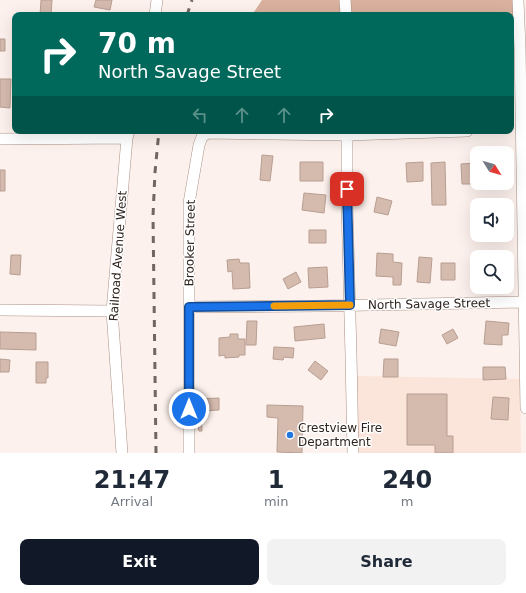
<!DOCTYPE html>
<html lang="en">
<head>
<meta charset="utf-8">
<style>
  :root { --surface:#fff; --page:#f2f2f3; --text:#1f2937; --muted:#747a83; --accent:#111827 }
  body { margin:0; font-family:"DejaVu Sans",sans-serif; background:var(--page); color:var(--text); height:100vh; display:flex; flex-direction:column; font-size:15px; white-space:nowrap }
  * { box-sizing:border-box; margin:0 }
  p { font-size:13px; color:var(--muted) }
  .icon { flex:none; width:22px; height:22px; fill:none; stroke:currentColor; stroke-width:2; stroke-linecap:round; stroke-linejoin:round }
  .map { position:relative; height:453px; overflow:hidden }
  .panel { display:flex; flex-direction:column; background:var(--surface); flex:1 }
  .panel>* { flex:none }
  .top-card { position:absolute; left:12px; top:12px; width:502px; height:122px; border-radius:8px; box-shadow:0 4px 16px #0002; background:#00695c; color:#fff; overflow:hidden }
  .needle { width:26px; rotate:127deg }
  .fabs { position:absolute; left:470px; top:146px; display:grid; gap:8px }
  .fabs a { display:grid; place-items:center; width:44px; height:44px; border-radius:8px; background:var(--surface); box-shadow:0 4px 16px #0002; font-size:20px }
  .pin { position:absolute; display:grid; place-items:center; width:34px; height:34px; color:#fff; margin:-17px; border-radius:8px; box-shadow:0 2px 6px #0006 }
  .me { position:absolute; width:44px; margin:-22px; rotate:0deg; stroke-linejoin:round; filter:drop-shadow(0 0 3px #0008) }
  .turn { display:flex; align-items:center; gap:14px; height:84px; padding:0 20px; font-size:18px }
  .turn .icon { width:52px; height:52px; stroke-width:2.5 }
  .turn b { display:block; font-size:28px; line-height:34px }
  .lanes { display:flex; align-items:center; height:38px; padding:0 20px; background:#0003; justify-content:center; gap:20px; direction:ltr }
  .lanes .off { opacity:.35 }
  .eta { display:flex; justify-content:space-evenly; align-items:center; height:68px; text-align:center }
  .eta b { font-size:24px; font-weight:700; line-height:28px }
  .action { display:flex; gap:8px; margin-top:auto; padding:8px 20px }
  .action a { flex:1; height:46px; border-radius:8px; background:var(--accent); color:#fff; font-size:16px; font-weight:700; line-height:46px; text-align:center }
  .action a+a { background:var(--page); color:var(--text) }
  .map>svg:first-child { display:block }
  .built { fill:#fbe5db }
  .forest { fill:#d9b19e }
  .building { fill:#d5baae; stroke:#b89e92 }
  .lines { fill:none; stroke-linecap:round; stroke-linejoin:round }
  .street-casing { stroke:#aa9084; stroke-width:12 }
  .street { stroke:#fff; stroke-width:11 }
  .rail { stroke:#716661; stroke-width:3; stroke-dasharray:7 7; stroke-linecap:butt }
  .route-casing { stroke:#114b97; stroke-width:10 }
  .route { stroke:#1a73e8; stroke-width:7 }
  .slow { stroke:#f59e0b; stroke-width:7 }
  .poi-dot { fill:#2176e0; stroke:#fff; stroke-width:1.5 }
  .labels { text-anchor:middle; stroke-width:3; stroke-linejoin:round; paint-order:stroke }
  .street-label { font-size:12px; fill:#2d231e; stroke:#fff }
  .poi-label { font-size:12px; fill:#2d231e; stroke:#fff; text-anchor:start }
</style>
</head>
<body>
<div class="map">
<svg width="526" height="453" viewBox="0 0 526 453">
  <rect width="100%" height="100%" fill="#fcf1ec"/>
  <!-- built -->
  <path class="built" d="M357,376L520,379L521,453H358Z"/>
  <!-- forest -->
  <path class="forest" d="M262,0H340V15H252Z
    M351,0H513L514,29L511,32V15H351Z"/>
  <!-- building -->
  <path class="building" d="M41,0H52L51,15H40Z
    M96,0H112L110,10L94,7Z
    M0,39H5V51H0Z
    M0,79H11L10,108L0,107Z
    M262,155L273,156L270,181L260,180Z
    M300,162H323V181H300Z
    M423,162V181L407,182L406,163Z
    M445,162L446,205H432L431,163Z
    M475,163L476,184H462L461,164Z
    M0,170H5V191H0Z
    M304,193L326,195L324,213L302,210Z
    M377,197L392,201L388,215L374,212Z
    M309,230H326V243H309Z
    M377,253L393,254V262L402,263L401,285H393V277L376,276Z
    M11,255H21L20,275L10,274Z
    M419,257L432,258L430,283L417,282Z
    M239,259L240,263H249L250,288L233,289L232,271L228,272L227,260Z
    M441,263H455V280H441Z
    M327,267L328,287L309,288L308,268Z
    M296,272L301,282L288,289L283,279Z
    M247,321H257L256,345H246Z
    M486,321L509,323L508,335H502V345L484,344Z
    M324,324L325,338L295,341L294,327Z
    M381,329L399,332L396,346L379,343Z
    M453,329L458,338L447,344L442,335Z
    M0,332L36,333V350L0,349Z
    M230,334H238V339H245V355H239V357L225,358V355L219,356V338L230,337Z
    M274,347L294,348L293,358L284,357L283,360L273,359Z
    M0,359L10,360L9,372H0Z
    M384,359H398V377H383Z
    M315,361L328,371L321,380L308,370Z
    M36,362H48V378H46V383H36Z
    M483,367H505L506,379L483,380Z
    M407,394H447V436H453V453H435V445H407Z
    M493,397L509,398L508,420L491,419Z
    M219,398V410L201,411L202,431H199L198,426H197L195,399Z
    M267,405L303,406L302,453L277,452L278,418L267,417Z"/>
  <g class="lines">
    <!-- street casing -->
    <g class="street-casing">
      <path id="street" d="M345,0L346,15
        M518,0L520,48L526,408
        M155,15L157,0
        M347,131V203L351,355L353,453
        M0,139L127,138
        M189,307L318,306L526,302
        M0,310L112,311
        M122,453L112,311L127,138L129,131
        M189,453V203L199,145L202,137L207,133L347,135L467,131"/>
    </g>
    <!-- street -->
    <use href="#street" class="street"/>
    <!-- rail -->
    <path class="rail" d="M187,15L192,0
      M156,453L153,216L155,172L159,131"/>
  </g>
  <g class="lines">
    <!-- route casing -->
    <g class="route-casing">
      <path id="route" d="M189,409V307L350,305L347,189"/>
    </g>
    <!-- route -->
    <use href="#route" class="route"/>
    <!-- slow -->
    <path class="slow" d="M274,306L350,305"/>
  </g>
  <!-- markers -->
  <circle class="poi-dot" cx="290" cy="435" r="4"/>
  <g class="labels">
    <!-- street labels -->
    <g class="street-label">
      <text transform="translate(190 243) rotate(-89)" y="4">Brooker Street</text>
      <text transform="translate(118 256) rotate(-86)" y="4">Railroad Avenue West</text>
      <text transform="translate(429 304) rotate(-1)" y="4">North Savage Street</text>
    </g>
    <!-- poi labels -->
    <g class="poi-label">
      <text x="298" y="432">Crestview Fire<tspan x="298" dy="14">Department</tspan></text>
    </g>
  </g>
</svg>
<div class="fabs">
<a><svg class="needle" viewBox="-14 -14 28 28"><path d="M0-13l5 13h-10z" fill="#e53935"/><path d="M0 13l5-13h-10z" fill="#747a83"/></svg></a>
<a><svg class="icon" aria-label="sound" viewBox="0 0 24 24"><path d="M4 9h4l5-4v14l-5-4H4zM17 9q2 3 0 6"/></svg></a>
<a><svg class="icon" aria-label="search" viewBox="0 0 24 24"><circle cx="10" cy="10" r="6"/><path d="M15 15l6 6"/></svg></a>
</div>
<div class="pin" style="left:347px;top:189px;background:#d93025"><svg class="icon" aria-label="arrive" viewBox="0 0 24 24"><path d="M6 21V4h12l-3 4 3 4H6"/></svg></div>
<svg class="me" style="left:189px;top:409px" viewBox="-20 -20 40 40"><circle r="17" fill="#1a73e8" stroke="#fff" stroke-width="3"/><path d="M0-11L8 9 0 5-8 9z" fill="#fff"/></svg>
<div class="top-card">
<div class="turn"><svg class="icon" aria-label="right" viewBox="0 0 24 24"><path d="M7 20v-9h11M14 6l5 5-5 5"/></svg><div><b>70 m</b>North Savage Street</div></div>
<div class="lanes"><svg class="icon off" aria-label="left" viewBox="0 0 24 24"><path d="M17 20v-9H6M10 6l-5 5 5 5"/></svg><svg class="icon off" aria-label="ahead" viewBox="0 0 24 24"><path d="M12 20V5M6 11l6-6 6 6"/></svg><svg class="icon off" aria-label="ahead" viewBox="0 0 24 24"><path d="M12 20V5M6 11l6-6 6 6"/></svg><svg class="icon" aria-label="right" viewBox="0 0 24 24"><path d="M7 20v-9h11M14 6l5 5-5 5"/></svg></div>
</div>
</div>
<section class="panel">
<div class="eta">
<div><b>21:47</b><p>Arrival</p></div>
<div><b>1</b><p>min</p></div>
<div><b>240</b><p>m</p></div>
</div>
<div class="action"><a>Exit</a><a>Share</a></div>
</section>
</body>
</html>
